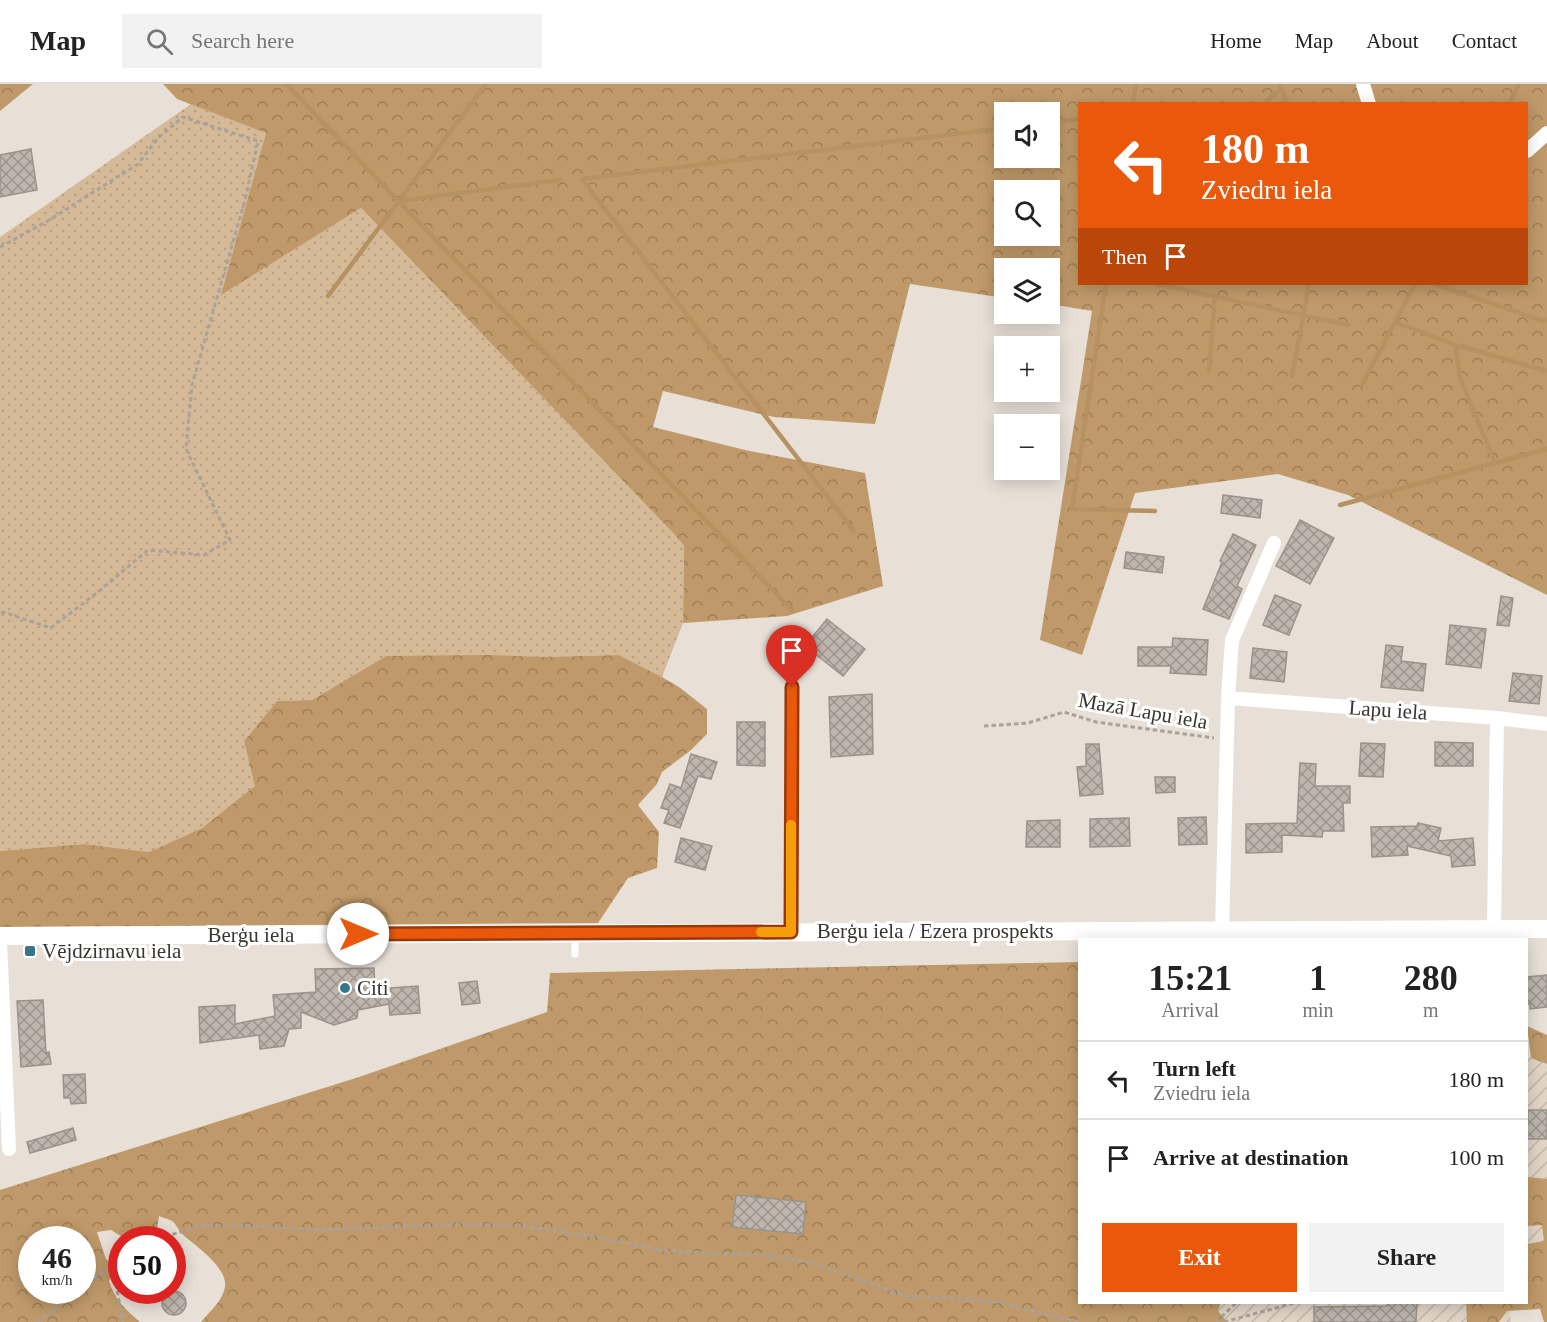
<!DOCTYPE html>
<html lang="en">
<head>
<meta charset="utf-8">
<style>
  :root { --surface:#fff; --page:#f2f2f2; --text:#222; --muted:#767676; --line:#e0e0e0; --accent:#ea580c }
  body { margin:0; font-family:"Times New Roman",serif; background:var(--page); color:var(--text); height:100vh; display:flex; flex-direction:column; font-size:22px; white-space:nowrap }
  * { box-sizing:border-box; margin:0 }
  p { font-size:20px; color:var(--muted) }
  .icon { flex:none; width:33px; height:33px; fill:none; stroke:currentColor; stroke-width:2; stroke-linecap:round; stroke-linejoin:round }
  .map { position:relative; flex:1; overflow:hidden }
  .panel { position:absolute; left:1078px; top:854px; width:450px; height:366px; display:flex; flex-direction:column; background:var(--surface); border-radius:0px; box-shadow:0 3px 15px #0003 }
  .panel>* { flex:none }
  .top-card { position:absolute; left:1078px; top:18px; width:450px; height:183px; border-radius:0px; box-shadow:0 3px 15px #0003; background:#ea580c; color:#fff; overflow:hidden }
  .tools { position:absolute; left:994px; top:18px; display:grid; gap:12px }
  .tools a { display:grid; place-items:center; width:66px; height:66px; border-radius:0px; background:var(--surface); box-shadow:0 3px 15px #0003; font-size:30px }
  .speed { position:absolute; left:18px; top:1142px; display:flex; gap:12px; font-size:30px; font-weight:700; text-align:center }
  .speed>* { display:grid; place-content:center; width:78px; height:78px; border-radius:50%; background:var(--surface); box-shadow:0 3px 15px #0003; line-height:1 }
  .speed small { font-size:15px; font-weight:400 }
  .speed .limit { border:9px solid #d22; background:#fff; color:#111 }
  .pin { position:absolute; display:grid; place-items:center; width:51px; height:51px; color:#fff; margin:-62px -26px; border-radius:50% 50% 50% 0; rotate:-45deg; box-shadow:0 0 6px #0007 }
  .pin .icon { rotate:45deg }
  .me { position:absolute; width:66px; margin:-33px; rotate:90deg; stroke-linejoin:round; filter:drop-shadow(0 0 4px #0008) }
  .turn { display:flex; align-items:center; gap:21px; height:126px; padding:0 24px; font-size:27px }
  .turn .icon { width:78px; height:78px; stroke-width:2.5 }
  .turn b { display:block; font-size:42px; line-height:51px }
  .then { display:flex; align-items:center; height:57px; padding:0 24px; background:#0003; gap:12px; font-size:22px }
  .eta { display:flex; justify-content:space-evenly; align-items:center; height:102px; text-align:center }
  .eta b { font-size:36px; font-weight:700; line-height:42px }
  .primary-button { display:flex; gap:12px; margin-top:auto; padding:12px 24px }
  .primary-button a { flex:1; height:69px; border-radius:0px; background:var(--accent); color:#fff; font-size:24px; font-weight:700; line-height:69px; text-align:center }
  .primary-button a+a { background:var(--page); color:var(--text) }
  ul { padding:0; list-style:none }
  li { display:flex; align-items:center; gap:18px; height:78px; padding:0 24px; border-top:2px solid var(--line) }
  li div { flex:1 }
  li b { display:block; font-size:22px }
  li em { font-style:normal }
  header { display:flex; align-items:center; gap:36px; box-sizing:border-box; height:84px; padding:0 30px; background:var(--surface); border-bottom:2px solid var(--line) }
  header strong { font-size:28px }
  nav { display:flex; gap:33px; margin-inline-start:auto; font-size:21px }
  .search { width:420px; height:54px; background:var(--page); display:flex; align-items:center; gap:15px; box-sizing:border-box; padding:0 21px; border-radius:0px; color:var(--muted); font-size:22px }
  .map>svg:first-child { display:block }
  .industrial { fill:url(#industrial-furrows) }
  .grass { fill:url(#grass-dots) }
  .forest { fill:url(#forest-crowns); fill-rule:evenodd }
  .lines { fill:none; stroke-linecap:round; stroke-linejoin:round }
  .stream { stroke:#b69161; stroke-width:4.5 }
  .building { fill:url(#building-cross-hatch); stroke:#9a938b; stroke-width:1.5 }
  .path { stroke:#a8a29b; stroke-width:3; stroke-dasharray:4.5 3; stroke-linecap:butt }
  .service { stroke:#fff; stroke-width:7 }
  .minor { stroke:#fff; stroke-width:14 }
  .secondary { stroke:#fff; stroke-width:18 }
  .route-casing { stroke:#983908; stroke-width:15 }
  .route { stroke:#ea580c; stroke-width:10 }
  .slow { stroke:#f59e0b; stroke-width:10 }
  .poi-dot { fill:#36758a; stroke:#fff; stroke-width:2 }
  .labels { text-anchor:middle; stroke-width:6; stroke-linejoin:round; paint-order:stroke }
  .street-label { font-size:21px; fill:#393632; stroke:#fff }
  .poi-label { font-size:21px; fill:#393632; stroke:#fff; text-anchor:start }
</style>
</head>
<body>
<header>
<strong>Map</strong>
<div class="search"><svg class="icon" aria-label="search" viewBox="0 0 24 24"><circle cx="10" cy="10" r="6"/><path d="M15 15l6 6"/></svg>Search here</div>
<nav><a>Home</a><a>Map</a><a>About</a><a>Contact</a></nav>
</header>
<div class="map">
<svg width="1547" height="1238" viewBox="0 0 1547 1238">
  <defs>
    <pattern id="industrial-furrows" width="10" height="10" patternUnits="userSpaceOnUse" patternTransform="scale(1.5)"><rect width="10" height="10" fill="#e1d4c5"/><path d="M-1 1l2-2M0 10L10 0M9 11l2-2" fill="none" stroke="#c2b7aa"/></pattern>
    <pattern id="grass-dots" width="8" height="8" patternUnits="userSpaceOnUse" patternTransform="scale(1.5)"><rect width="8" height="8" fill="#d6ba98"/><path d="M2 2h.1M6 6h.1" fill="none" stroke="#b8a083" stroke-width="1.8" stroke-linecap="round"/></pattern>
    <pattern id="forest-crowns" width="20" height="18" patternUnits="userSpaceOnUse" patternTransform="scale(1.5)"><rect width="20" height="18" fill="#bf9969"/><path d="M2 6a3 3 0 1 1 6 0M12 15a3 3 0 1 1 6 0" fill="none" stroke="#9c7e57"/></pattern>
    <pattern id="building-cross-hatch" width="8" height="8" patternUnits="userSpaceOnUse" patternTransform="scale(1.5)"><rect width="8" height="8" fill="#beb6ad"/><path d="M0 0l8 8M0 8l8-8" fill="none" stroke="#9b958d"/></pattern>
  </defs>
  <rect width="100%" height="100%" fill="#e8e0d7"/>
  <!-- industrial -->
  <path class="industrial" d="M1527,973L1547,976V1188L1527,1190Z
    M1206,1218H1509L1511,1238H1206Z"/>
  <!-- grass -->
  <path class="grass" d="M191,20L266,49L222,210L361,124L674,450L684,462L683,539L662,593L619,571L544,573L386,572L312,616L277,617L244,657L256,702L202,744L149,768L84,760L0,767V153Z"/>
  <!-- forest -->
  <path class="forest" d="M0,0H33L0,27Z
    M163,0H1547V511L1348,411L1278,390L1135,409L1082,571L1040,556L1092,227L1050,220V184H1005V214L910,200L875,340L774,333L663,307L653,343L745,366L865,389L883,502L787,532L683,539L684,462L674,450L361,124L221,211L266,49L177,15ZM1080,20H1527V200H1080ZM1005,28H1050V74H1005ZM1005,106H1050V152H1005Z
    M487,571L544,573L619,571L662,593L679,603L707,625V650L691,666L662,688L657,700L638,721L659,748L657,784L628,794L598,839L0,843V767L84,760L149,768L202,744L255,702L244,657L277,617L312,616L386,572Z
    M1080,878V1218H1221L1218,1227L1227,1238H201C210,1227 222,1218 225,1203C228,1183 194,1161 181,1149C178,1145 176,1140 172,1137C169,1135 163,1134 159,1132L157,1146L148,1155H145L137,1149L124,1154L111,1146L97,1148L106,1175L116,1184L109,1197C115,1216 125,1225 140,1238H0V1106L359,993L547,928L550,889ZM32,1155H82V1206H32Z
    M1527,942L1547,951V980L1531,974Z
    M1527,1093L1547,1095V1238H1544L1540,1225L1507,1227L1499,1238H1467L1466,1218H1527V1160L1544,1157L1542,1141L1527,1142Z"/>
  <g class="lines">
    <!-- stream -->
    <path class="stream" d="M286,0L792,526
      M1279,0L1288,20
      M1133,20L1136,0
      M1263,20L1281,5
      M1509,20L1519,0
      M1050,38L1080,35
      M398,117L560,96
      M1106,200L1072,425L1155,427
      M1157,200L1348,241
      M1434,200L1543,237L1547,236
      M328,212L486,0
      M1395,238L1455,261L1547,287
      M1455,261L1461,296L1495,379
      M1209,287L1215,212
      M1292,292L1309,200
      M1362,301L1415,200
      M1340,421L1547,365
      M854,447L582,95L1005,44"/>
  </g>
  <!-- building -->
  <path class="building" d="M31,65L37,106L0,113V71Z
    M1223,411L1262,416L1260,434L1221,429Z
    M1300,436L1334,454L1310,500L1276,482Z
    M1233,450L1256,461L1237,502L1242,505L1229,535L1203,525L1222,478L1220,477Z
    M1126,468L1164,473L1162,489L1124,484Z
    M1275,511L1301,521L1289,551L1263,541Z
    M1501,512L1513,514L1509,542L1497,541Z
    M827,535L865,565L843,592L805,562Z
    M1450,541L1486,545L1481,584L1446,580Z
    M1173,554L1208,556L1206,591L1170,589L1171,582H1138V563H1172Z
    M1386,561L1403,563L1401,577L1426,580L1423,607L1381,603Z
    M1253,564L1287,568L1284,598L1250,594Z
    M1513,589L1542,592L1539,620L1509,617Z
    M872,610L873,670L831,673L829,613Z
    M737,638H765V682L737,681Z
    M1435,658L1473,659V682H1435Z
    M1361,659L1385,660L1383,693L1359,692Z
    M1086,660H1099L1103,710L1080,712L1077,683L1086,682Z
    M691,670L717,678L711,695L698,692L680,744L664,739L669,726L661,724L670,700L681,704Z
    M1300,679L1316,680L1315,702H1350V719H1343L1344,747H1323L1322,753L1282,751V768L1246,769V740L1297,739Z
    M1155,693H1175V708L1156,709Z
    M1206,733L1207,760L1179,761L1178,734Z
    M1129,734L1130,762L1090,763V735Z
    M1060,736V763H1026L1027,737Z
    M1418,739L1441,744L1438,757L1473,754L1475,781L1452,783L1451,772L1407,762L1408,771L1372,773L1371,743L1417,742Z
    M681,754L712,762L705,786L675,778Z
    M374,884L375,905L418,902L420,929L390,931L389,920L358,926L357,934L334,941L301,928V944L289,945L284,962L260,965L259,951L200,959L199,923L235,921V940L275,932L273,911L316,908L315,885Z
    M1547,891V923L1530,925V920H1527V893Z
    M477,897L480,919L462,921L459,899Z
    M43,916L46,969L49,968L51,980L21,983L17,917Z
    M85,990L86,1019L71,1020L70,1014H64L63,991Z
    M1528,1026H1547V1055H1527Z
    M73,1044L76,1056L30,1069L27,1058Z
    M736,1111L806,1118L803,1150L732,1143Z
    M162 1219a12 12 0 1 1 24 0a12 12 0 1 1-24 0Z
    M1388,1218H1417L1416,1238H1314V1223L1387,1222Z"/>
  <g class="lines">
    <!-- path -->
    <path class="path" d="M0,163L46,138L138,80L158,54L183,33L258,57L245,116L192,301L186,365L230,456L204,471L148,466L98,508L51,544L3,528L0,530
      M984,642L1028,639L1064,628L1096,638L1214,654
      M158,1155L199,1142L236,1141L318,1146L455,1140L517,1141L602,1154L660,1166L704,1169L758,1170L813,1179L906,1212L993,1217L1078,1238
      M122,1185L117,1206L123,1238
      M82,1204L122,1172
      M37,1238L80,1206
      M1216,1238L1237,1218
      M1224,1238L1298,1218"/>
    <!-- service -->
    <path class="service" d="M575,870V852"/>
    <!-- minor -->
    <path class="minor" d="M1363,0L1369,20
      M1527,67L1547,49
      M1228,614L1497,634L1547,640
      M1494,844L1497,634
      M791,847L792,603
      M1222,847L1228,614L1232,556L1274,459
      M0,857L9,1065"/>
    <!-- secondary -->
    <path class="secondary" d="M0,852L1547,845"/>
  </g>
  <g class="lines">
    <!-- route casing -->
    <g class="route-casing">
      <path id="route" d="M358,850L791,848L792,603"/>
    </g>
    <!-- route -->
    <use href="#route" class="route"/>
    <!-- slow -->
    <path class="slow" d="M761,848H791V741"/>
  </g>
  <!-- markers -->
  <g class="poi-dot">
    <rect x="24" y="861" width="12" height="12" rx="3"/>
    <circle cx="345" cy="904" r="6"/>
  </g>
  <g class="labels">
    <!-- street labels -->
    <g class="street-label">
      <text transform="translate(1388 626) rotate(4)" y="7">Lapu iela</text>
      <text transform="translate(1143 627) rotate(10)" y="7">Mazā Lapu iela</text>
      <text x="935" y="854">Berģu iela / Ezera prospekts</text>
      <text x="251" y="858">Berģu iela</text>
    </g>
    <!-- poi labels -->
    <g class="poi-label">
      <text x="42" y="874">Vējdzirnavu iela</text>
      <text x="357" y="911">Citi</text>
    </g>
  </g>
</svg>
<div class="tools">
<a><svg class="icon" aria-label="sound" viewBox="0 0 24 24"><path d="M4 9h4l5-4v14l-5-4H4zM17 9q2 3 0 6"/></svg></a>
<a><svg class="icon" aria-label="search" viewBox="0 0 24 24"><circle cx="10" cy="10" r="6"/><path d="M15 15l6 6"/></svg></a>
<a><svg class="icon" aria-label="layers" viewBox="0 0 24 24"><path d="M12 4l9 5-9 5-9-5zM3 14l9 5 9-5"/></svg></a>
<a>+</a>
<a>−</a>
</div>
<div class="speed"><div>46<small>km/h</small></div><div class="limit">50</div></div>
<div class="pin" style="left:792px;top:603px;background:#d93025"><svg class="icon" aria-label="arrive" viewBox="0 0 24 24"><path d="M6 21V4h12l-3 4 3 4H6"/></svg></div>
<svg class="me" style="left:358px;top:850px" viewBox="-20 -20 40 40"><circle r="19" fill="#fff"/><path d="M0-13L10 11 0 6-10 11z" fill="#ea580c"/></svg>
<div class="top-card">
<div class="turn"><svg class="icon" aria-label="left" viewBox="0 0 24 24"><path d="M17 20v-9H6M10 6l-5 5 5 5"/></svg><div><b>180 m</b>Zviedru iela</div></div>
<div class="then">Then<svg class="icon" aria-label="arrive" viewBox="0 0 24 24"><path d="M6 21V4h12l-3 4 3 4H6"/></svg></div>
</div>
<section class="panel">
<div class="eta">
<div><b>15:21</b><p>Arrival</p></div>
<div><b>1</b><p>min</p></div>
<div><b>280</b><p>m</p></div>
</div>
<ul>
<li><svg class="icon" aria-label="left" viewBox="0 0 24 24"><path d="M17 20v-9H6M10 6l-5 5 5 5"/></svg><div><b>Turn left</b><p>Zviedru iela</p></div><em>180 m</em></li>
<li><svg class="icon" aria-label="arrive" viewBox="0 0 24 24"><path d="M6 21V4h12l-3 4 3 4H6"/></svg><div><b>Arrive at destination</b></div><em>100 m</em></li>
</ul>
<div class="primary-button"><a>Exit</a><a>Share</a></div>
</section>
</div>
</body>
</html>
